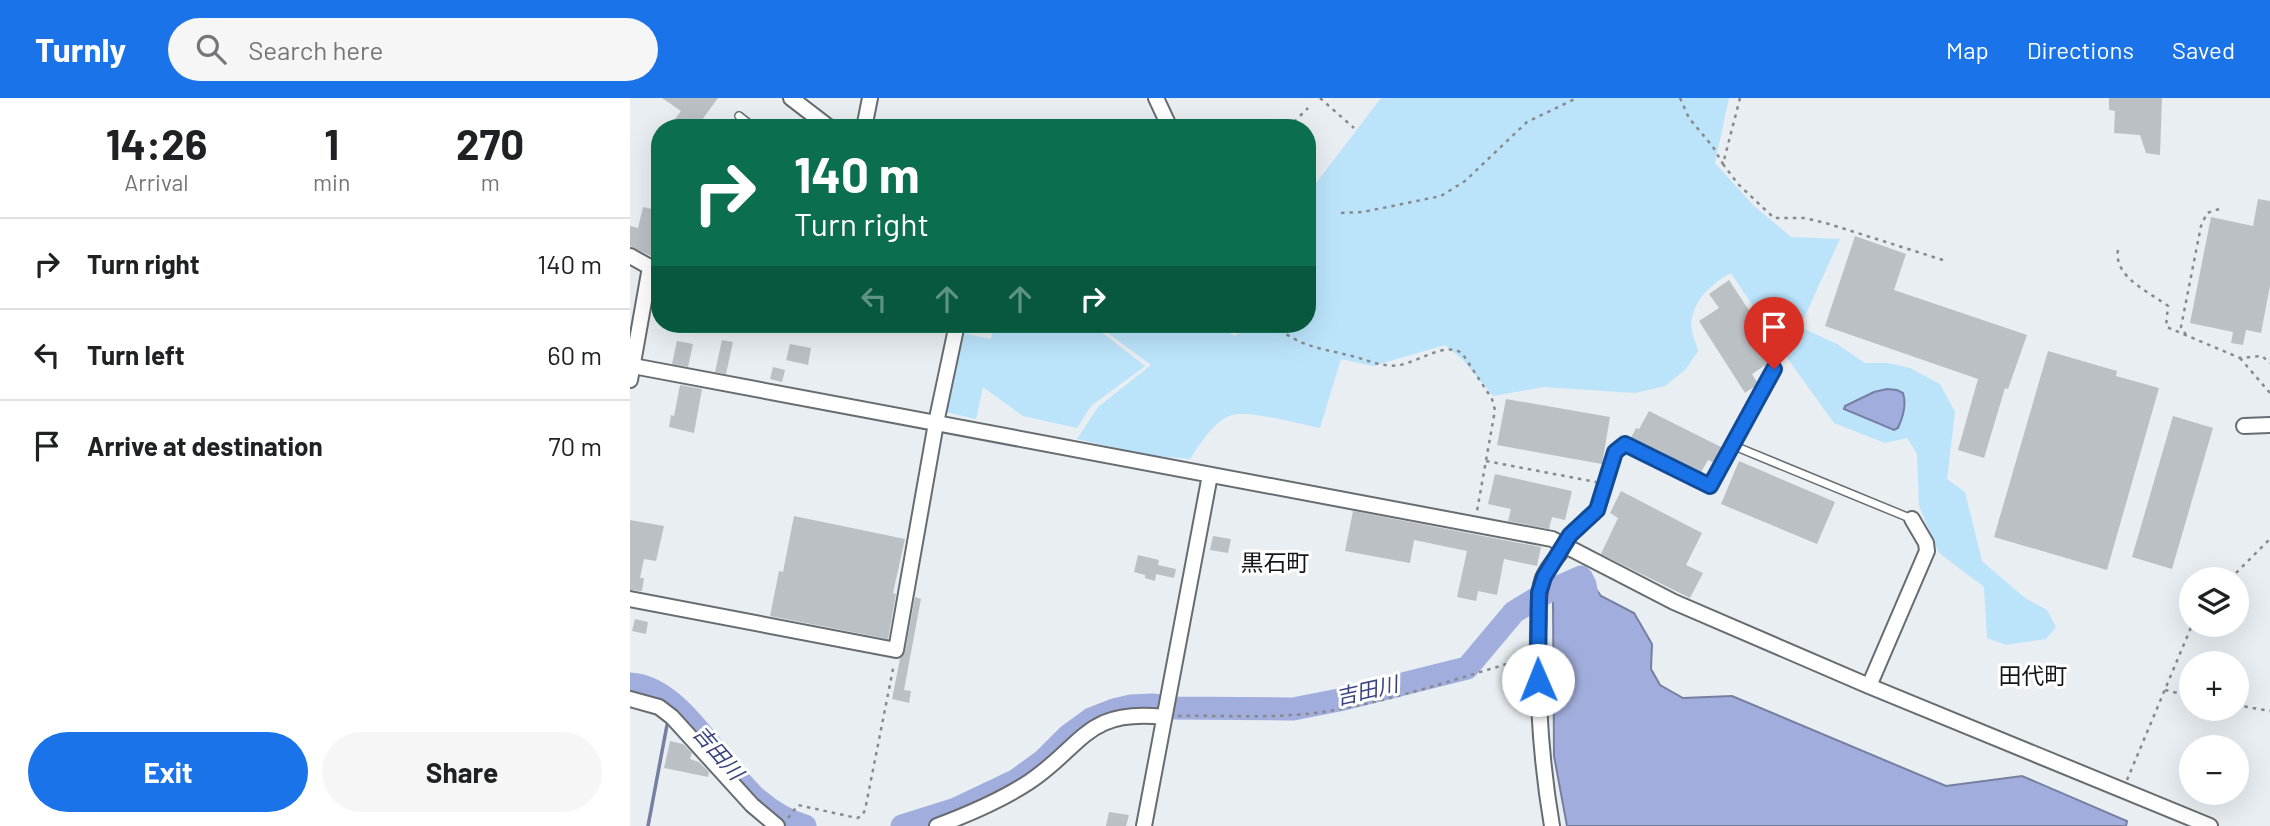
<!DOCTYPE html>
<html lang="en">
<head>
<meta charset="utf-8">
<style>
  :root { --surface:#fff; --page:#f6f6f6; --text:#202124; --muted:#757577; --line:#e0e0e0; --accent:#1a73e8 }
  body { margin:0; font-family:Barlow,"Noto Sans JP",sans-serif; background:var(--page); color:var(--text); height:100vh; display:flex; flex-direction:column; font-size:26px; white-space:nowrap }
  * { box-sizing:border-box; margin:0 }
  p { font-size:23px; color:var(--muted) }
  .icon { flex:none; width:38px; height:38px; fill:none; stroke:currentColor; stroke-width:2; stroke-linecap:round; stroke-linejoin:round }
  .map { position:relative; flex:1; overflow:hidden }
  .sheet { display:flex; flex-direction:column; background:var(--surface); width:630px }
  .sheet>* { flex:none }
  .top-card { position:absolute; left:21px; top:21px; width:665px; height:214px; border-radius:28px; box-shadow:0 7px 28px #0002; background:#0b6e4f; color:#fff; overflow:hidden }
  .controls { position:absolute; left:1549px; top:469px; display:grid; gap:14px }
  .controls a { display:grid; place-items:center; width:70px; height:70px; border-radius:50%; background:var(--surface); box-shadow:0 7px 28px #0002; font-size:35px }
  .pin { position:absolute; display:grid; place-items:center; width:60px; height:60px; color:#fff; margin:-72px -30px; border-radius:50% 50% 50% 0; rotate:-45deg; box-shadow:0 0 7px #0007 }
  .pin .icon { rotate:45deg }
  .me { position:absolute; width:77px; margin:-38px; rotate:359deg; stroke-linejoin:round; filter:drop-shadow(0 0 5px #0008) }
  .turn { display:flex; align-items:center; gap:24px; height:147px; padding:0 28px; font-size:32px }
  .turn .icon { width:91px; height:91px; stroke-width:2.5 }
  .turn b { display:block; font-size:49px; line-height:60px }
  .lanes { display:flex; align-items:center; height:66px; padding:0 28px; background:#0003; justify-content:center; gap:35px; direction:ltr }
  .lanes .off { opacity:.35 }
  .eta { display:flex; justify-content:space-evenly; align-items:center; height:119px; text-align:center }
  .eta b { font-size:42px; font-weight:700; line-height:49px }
  .cta { display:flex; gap:14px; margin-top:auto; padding:14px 28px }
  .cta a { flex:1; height:80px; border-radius:42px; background:var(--accent); color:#fff; font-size:28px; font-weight:700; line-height:80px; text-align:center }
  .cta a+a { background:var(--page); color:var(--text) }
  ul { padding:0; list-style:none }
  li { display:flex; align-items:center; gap:21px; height:91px; padding:0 28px; border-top:2px solid var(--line) }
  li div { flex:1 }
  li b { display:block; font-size:26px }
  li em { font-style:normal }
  header { display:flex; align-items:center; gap:42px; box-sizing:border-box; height:98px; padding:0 35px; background:var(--accent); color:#fff }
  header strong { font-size:33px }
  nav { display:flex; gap:38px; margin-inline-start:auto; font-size:24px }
  .search { width:490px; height:63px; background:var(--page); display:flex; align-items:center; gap:18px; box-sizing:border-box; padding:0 24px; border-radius:38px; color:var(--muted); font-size:26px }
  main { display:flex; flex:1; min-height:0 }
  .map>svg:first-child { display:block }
  .green { fill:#bbe4fb }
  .water { fill:#a1addc; stroke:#767fa1; stroke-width:2 }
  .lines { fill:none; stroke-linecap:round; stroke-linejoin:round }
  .stream { stroke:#767fa1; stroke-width:3.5 }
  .river { stroke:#a1addc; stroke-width:23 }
  .building { fill:#bbc0c5 }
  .service-casing { stroke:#666c6f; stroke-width:10 }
  .minor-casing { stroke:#666c6f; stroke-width:18 }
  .path { stroke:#868a8d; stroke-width:2.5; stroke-dasharray:3.5 5; stroke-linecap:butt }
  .service { stroke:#fff; stroke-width:7 }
  .minor { stroke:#fff; stroke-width:14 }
  .route-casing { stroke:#114b97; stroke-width:18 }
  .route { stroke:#1a73e8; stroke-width:12 }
  .labels { text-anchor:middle; stroke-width:6; stroke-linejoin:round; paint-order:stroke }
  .water-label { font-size:21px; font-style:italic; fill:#38427d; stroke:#fff }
  .quarter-label { font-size:23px; fill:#131516; stroke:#fff }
</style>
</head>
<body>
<header>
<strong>Turnly</strong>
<div class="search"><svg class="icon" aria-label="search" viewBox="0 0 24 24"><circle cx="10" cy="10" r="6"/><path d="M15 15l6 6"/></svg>Search here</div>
<nav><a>Map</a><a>Directions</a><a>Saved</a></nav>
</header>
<main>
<section class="sheet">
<div class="eta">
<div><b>14:26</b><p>Arrival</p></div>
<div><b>1</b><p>min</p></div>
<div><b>270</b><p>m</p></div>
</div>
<ul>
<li><svg class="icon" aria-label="right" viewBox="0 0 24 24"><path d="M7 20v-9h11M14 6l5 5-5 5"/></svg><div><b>Turn right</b></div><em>140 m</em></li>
<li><svg class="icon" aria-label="left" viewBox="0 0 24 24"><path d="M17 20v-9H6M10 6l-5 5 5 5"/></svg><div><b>Turn left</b></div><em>60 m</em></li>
<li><svg class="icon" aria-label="arrive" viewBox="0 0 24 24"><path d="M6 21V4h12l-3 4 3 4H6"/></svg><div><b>Arrive at destination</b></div><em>70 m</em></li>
</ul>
<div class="cta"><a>Exit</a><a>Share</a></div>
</section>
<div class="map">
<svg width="1640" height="728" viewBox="0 0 1640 728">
  <rect width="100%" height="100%" fill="#e8eef2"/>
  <!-- green -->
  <path class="green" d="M751,0H1099L1085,65L1123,107L1161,139L1210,141L1170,229L1207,246L1235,265H1258L1280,270L1310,286L1325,314L1317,381L1335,394L1352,463L1395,500L1417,512L1426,529L1416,541L1376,547L1357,540L1354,489L1309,455L1289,408L1287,356L1277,340L1255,345L1204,325L1160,264L1101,175C1082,185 1063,202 1061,226C1061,234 1066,245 1068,253L1056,271L1035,288L1005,295L914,289L863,298L832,261L815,247L743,268L711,261L690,330C670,326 619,312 602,317C584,322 570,346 560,361L515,357L447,341L468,309L521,267L466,226H582L605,238L620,226H677V97Z
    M365,226L372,228L373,226H461L515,268L461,308L447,330L393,318L353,289L346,321L316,314L333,235L361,241Z"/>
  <!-- water -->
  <path class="water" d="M1257,291L1267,292L1273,295C1277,307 1273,319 1268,330L1264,332L1214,311L1215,308L1244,294Z
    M959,481L971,498L1004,515L1022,546L1021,571L1030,587L1053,600L1102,598L1316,688L1392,678L1497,723L1496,728H937L924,658L923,500Z"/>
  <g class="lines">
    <!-- stream -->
    <path class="stream" d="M45,609L46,606
      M18,728L37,627"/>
    <!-- river -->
    <path class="river" d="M0,586C51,588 91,670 127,701C141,713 157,723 175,728
      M272,728L326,711L385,683L414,662L439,637L461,621L484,612L501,608L522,607L546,610L663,611L709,602L837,570L884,514L917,494L951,479L955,487L960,513"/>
  </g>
  <!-- building -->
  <path class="building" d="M32,0H88L66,30H38L51,13Z
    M1479,0H1532L1530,57L1516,55L1510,37L1484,35L1485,13L1479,12Z
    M1628,101L1640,103V188L1631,235L1616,232L1613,247L1601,245L1603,234L1560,225L1581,119L1623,128Z
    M13,109L30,113V127L23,159L0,148V128L8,130Z
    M1225,138L1276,156L1264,192L1397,237L1378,291L1375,290L1354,360L1328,352L1348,281L1195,228Z
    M1099,182L1149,258L1122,276L1128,286L1115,295L1069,223L1089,210L1079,196Z
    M92,242L103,244L96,276L85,274Z
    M47,243L63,246L58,269L42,266Z
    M160,246L181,250L178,267L156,262Z
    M1418,253L1487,273L1486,278L1529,290L1477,472L1364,439Z
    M143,269L155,272L152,284L140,281Z
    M50,287L72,291L64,335L39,329L41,317L44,318Z
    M876,301L980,319L972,366L867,347Z
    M1019,313L1093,350L1085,365L1078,362L1070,376L1000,342L1006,330L1009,331Z
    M1543,318L1583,330L1542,471L1502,459Z
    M1109,363L1205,404L1187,446L1091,406Z
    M865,376L942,393L935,422L922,419L919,431L878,423L881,411L858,406Z
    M991,393L1072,435L1056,467L1073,475L1060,500L971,456L988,420L980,415Z
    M723,413L911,449L907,468L874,461L867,497L848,493L846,503L827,499L837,453L784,442L780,465L715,453Z
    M164,418L275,441L263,495L266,496L258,541L140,518L149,473L153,474Z
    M0,422L34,428L26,463L14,461L10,480H14L12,493L0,492Z
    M583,438L601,441L598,455L580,452Z
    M508,457L529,462L528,467L546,471L544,480L526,476L525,483L515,480V477L504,474Z
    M285,499L291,501L274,592L281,593L279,605L262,601L270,561L275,554Z
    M5,521L18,524L16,536L2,533Z
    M40,643L53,646L62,655L60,661L69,664L79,674L78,679L34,670Z
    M479,714L499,717L496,728H476Z"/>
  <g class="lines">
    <!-- service casing -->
    <g class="service-casing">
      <path id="service" d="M109,18L124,30
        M1102,347L1144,271
        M935,448C943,432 958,425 967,410C980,389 974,363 995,346L1080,388L1102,347L1282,421"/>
    </g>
    <!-- minor casing -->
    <g class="minor-casing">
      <path id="minor" d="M161,0L200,30
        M526,0L540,30
        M234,30L240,0
        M0,158L20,169L0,282
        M3,268L922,441L1044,504L1239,588L1580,728
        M1614,328L1640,327
        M0,501L266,552L306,325L327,226
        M1239,588L1297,453L1296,445L1282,421
        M0,601L29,609L42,619L122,707L147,728
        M307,728C339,716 370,703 399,684C453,648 456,610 534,619
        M514,728L580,377
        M922,728C911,664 907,599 908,534C909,516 907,497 913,480C918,468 927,459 935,449"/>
    </g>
    <!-- path -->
    <path class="path" d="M690,0L724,30
      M1050,0L1059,20L1083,49L1093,66
      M1110,0L1093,66L1108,86L1144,120H1175L1199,126L1316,163
      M658,30L678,10
      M677,77L678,76
      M711,115L733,114L811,98L835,83L897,24L947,0
      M1488,152C1483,179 1521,195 1538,208L1536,228L1539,230L1610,260L1632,258L1640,265
      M643,226C669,249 690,250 722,258C738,262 753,270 770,267C790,263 814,244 832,255L862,301L865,312L847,413
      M1556,237L1551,229L1571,128L1577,115L1589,111
      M1610,260L1640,295
      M856,363L966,384
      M1600,481L1640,441
      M1535,592L1561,598
      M1606,607L1640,613
      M548,618C596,617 644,621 692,614C760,604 828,580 894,561
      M1497,682L1562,527
      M158,720L168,707L227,720L232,718L235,712L264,566"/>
    <!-- service -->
    <use href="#service" class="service"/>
    <!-- minor -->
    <use href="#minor" class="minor"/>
  </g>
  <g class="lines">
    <!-- route casing -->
    <g class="route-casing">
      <path id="route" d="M908,582L909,495L914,479L940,437L967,412L985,354L995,346L1080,388L1144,271"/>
    </g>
    <!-- route -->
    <use href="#route" class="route"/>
  </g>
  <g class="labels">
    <!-- water labels -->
    <g class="water-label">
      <text transform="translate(737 593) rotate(-13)" y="7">吉田川</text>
      <text transform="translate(88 655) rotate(49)" y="7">吉田川</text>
    </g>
    <!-- quarter labels -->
    <g class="quarter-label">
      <text x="645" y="473">黒石町</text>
      <text x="1403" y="586">田代町</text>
    </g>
  </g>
</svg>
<div class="controls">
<a><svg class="icon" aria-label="layers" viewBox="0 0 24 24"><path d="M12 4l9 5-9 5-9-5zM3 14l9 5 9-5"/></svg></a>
<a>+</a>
<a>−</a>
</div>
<div class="pin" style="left:1144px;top:271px;background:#d93025"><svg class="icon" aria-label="arrive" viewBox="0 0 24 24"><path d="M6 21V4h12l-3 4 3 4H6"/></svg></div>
<svg class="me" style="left:908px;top:582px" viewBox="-20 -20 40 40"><circle r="19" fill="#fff"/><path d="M0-13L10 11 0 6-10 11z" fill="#1a73e8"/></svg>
<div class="top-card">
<div class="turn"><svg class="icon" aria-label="right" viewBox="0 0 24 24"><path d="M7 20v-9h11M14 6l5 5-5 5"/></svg><div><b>140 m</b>Turn right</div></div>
<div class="lanes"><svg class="icon off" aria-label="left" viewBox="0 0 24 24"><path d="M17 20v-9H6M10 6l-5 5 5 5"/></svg><svg class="icon off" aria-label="ahead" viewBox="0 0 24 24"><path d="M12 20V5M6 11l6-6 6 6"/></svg><svg class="icon off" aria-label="ahead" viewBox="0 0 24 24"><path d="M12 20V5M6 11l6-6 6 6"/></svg><svg class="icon" aria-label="right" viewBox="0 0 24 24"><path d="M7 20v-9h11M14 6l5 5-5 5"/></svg></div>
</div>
</div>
</main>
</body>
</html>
